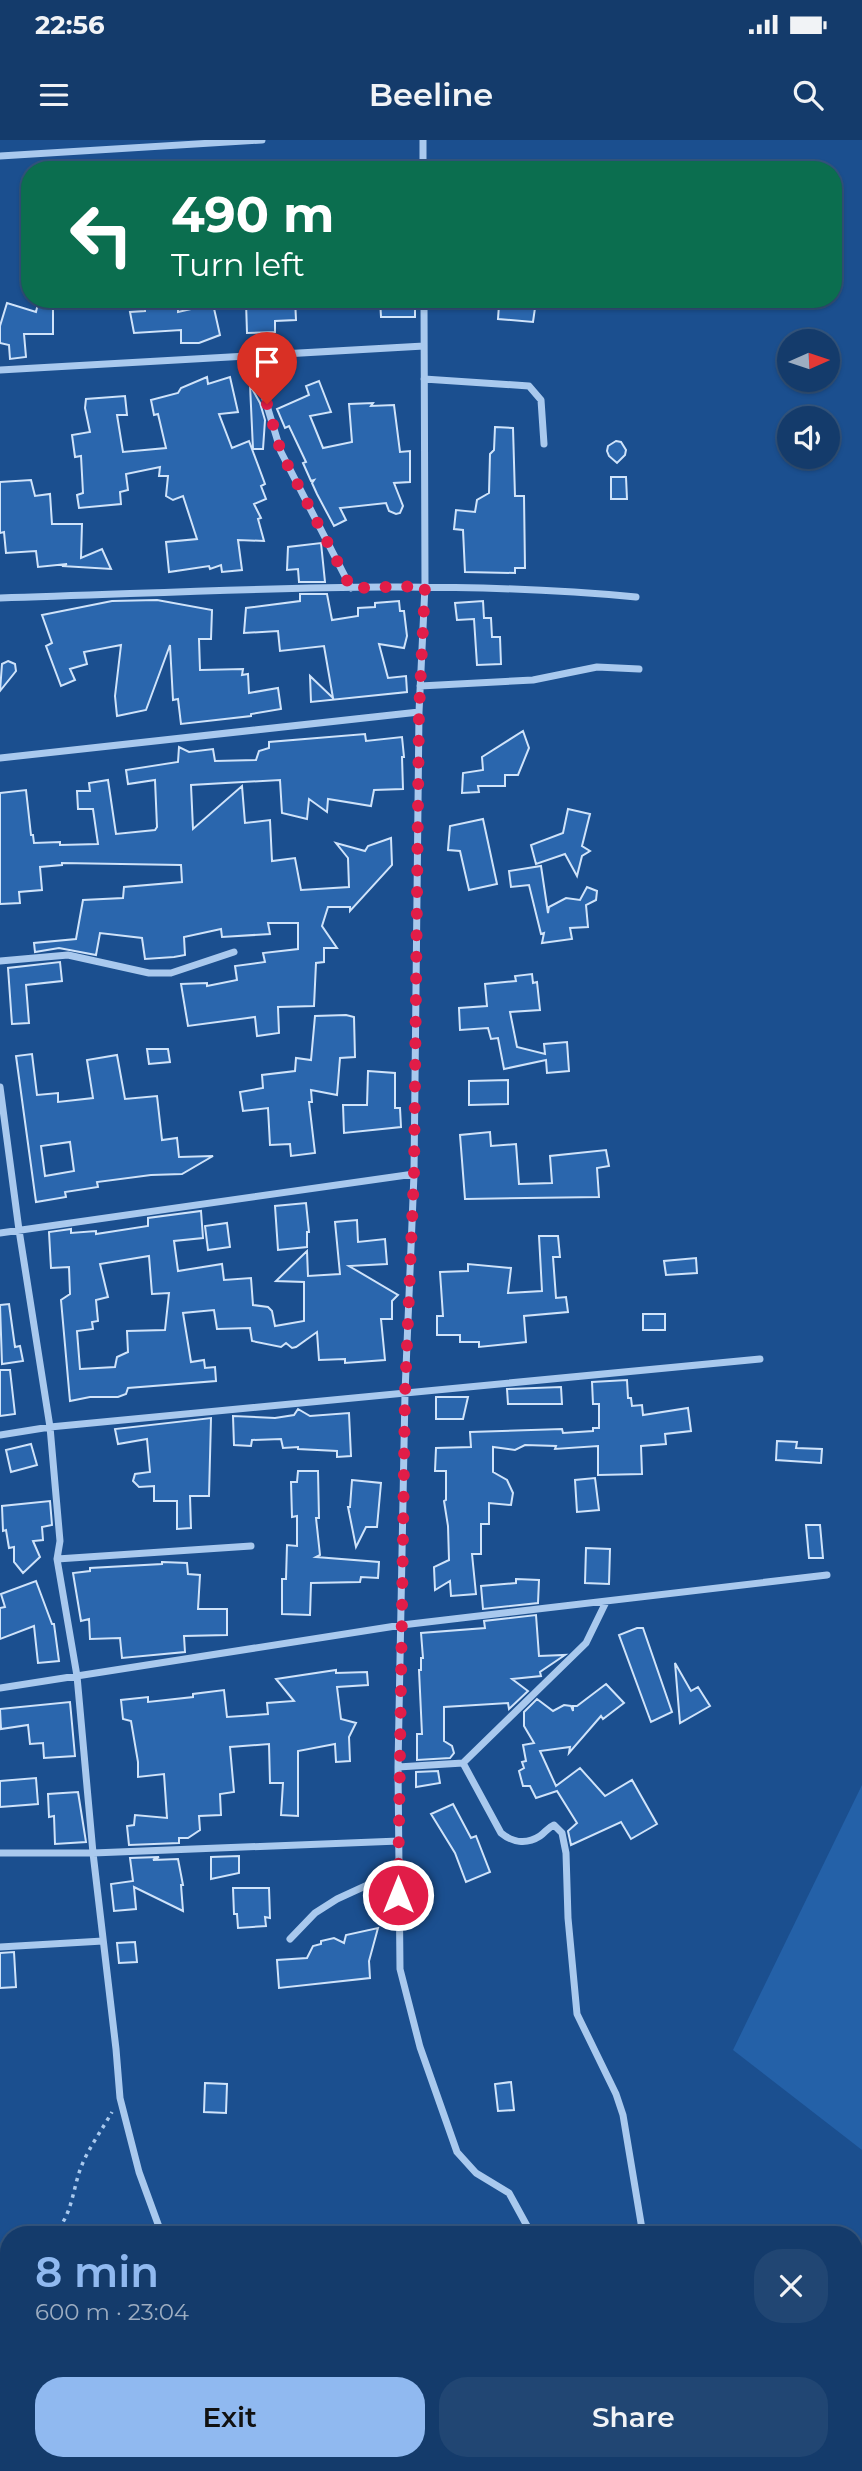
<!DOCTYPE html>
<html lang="en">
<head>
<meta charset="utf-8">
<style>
  :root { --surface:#143b6b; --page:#214673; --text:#f1f3f6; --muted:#9dadc1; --line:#33557e; --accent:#90b9f0 }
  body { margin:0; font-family:Montserrat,sans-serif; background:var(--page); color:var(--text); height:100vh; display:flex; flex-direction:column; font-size:26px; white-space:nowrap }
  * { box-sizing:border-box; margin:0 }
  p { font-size:23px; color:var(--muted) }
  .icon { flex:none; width:38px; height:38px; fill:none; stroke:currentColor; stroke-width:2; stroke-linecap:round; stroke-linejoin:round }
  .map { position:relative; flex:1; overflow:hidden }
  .sheet { position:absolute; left:0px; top:2086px; width:863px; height:245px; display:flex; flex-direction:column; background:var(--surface); border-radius:28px 28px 0 0; box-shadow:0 2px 5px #0004,0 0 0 2px var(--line) }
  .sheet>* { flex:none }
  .banner { position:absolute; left:21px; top:21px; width:821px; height:147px; border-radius:28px; box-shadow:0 2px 5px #0004,0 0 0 2px var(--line); background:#0b6e4f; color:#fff; overflow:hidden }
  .needle { width:46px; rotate:87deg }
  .buttons { position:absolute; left:777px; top:189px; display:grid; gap:14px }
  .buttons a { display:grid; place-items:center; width:63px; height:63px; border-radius:50%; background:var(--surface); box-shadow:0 2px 5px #0004,0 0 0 2px var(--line); font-size:35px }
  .pin { position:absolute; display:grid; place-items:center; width:60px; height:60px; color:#fff; margin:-72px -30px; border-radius:50% 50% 50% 0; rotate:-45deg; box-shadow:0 0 7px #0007 }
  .pin .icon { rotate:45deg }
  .me { position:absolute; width:77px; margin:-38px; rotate:0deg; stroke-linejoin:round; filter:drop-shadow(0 0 5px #0008) }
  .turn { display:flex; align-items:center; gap:24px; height:147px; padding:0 35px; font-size:32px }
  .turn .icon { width:91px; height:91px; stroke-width:2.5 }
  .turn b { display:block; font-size:49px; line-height:60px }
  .round { display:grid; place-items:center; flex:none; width:74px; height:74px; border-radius:28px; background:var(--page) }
  .overview { display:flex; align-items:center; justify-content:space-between; height:119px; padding:0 35px }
  h1 { font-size:42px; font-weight:600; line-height:52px; color:var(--accent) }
  .cta { display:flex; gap:14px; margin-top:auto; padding:14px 35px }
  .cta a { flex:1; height:80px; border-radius:28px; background:var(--accent); color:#111; font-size:28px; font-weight:600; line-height:80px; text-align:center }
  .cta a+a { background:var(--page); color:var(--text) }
  .status { display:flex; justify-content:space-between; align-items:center; height:49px; padding:0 35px; background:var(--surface); direction:ltr }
  .status svg { height:19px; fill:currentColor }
  header { display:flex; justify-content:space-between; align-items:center; height:91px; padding:0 35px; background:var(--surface); font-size:32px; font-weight:600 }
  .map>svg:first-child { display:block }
  .green { fill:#2461a8 }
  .building { fill:#2a66ad; stroke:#cfe3fa; stroke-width:2; fill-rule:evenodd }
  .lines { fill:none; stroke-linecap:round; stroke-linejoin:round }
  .path { stroke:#a9c9ee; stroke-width:3.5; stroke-dasharray:3.5 5; stroke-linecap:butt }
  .minor { stroke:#a9c9ee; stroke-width:7 }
  .route { stroke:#e11d48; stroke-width:12; stroke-dasharray:0 21.6 }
</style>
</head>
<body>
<div class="status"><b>22:56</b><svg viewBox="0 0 49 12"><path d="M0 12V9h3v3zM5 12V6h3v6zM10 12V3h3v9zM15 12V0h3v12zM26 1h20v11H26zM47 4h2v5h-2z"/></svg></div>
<header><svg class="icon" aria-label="menu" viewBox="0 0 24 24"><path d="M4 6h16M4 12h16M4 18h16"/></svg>Beeline<svg class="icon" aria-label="search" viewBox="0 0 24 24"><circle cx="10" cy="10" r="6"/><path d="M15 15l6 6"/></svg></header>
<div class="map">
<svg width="862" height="2331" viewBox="0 0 862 2331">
  <rect width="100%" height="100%" fill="#1b4f8f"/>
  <!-- green -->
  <path class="green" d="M862,1645V2010L733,1910Z"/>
  <!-- building -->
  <path class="building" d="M39,159H53V194H24L26,217L10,219L9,205L0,203V186L7,163L36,172Z
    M295,159L296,180L275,181V192L247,193L246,162Z
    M380,159H415V177H381Z
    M213,164L220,195L199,203H181V190L134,193L130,172L145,171V167L178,165V172Z
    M499,165L535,168L533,182L498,179Z
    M207,237L208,244L230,237L238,272L219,274L232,308L249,301L265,344L261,346L266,359L254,364L261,378L258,379L264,401L238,400L242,430L222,432L221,425L210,429L209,426L169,432L166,402L197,399L183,356L173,360L166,356L168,336H159L160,327L126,334L128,350L120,352L121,364L79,368L77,355L83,353L81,316L75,317L72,295L90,292L85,268L86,259L125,256L127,275H117L123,312L166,308L158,274L154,275L151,260L178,253L181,248Z
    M319,241L331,272L310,276L323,308L352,302L349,264L373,263L371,266L394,265L400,312L410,311V342L394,343L403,366L400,373L396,374L389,371L386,363L340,368L346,380L334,386L317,354L312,343L314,340L311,341L303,323L306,322L289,286L285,288L277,269L309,255L306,246Z
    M250,245L260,263L265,280L263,309H253Z
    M495,287L513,288L515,356H524L525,428H515V433L465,432L463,390L454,389L456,370L475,372L477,360L489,353L490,314L494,310Z
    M616,301L621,302L626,310L625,315L617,323L609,316L607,311L608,306Z
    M611,337H626L627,359H611Z
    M31,340L35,356L50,354L52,384H82L81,418L102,409L111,429L62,426L67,424L38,427L36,411L6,413L4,392L0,393V342Z
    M321,403L325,442H299L298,429L287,430L288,407Z
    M300,454H327L332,480L358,476V468L375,467V463L399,461L400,471H404L407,496L404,508L379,504L388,538L406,536L407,552L311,562L310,536L333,558L324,506L280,511L278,491L244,493L246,468L300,461Z
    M157,460L212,470L211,499H199L200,530L243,529L242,535L248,534L249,553L278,548L281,569L251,574V576L181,584L178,559L173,560L170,505L146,570L117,576L115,556L121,505L84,512L87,524L70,529L75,540L61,546L46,506L52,503L42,475L112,461Z
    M483,461L484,478H491L492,497H500L501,524L477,525L474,479L457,480L455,463Z
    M8,521L15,524L16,531L0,551L2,524Z
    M523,591L529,608L518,635H505V646H478L479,652L462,653L463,633L483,630L482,617Z
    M365,594L366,601L402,597L404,617H402L403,649L374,650L371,666L328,659L327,672L309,659L307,679L282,673L280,640L191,645L193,689L242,646L245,683L270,680L272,721L295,718L301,750L349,747L348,718L336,703L365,711L368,706L391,698L392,725L350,771V767H328L322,786L337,808H324V822L316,823L314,866L278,867L279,893L257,896L255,877L188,886L181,844L207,843V846L237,840L235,826L265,822L263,813L298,809V783H268L270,794L222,797L221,789L184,797L185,815L174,817L145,819L142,798L100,793L96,815L59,808L35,812L34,803L76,799L83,760L123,758L124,747L182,742L181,725L62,723V725L40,727L42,750L19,752L20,763L0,764V653L26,650L31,695H33L34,703L60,702V705L98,704L93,669H78L77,651H90L89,643L108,640L116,694L155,690L157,687L155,640L128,644L126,630L178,622L179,607L189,612L213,609L215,621L256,620L259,611L269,608V602Z
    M568,669L590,674L582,706L590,711L582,716L577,736L565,714L536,724L531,705L563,693Z
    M483,679L497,744L469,750L460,711L448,710L450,686Z
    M541,726L548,773L549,767L566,758L580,760L587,747L597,751L596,760L586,765L588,787L570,788L572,799L542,803L544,793L541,794L529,745L511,747L509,731Z
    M60,822L62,841L26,845L29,883L12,884L8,828Z
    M532,834L533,843L537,842L540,870L510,872L517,907L545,914L544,904L567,902L569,931L547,933L546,920L504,929L498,898L491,899L488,888L460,890L459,868L487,866L485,844L516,841L515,836Z
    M346,875L354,877L355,917L340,918L337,955L311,950L312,962H309L315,1013L291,1016L290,1004L270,1005L268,968L243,971L240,952L263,948L262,935L295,931L296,918L311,920L315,876Z
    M147,909H168L170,922L149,924Z
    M32,914L37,955L58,953V962L93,958L87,920L117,915L125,959L157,956L162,1000L177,998L179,1017L213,1016L182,1034L151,1035L97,1042L98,1047L65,1052L66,1057L36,1062L16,916ZM70,1002L74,1031L45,1036L41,1006Z
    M368,931L395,933V968H400L401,987L344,993L343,965H367Z
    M508,940V964L469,965V941Z
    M490,992L491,1006L516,1004L519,1044L552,1043L550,1016L606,1010L609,1026L597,1028L599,1057L465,1059L460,995Z
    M306,1063L309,1092H307V1107L278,1110L275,1066Z
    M201,1071L203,1098L174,1101L178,1131L222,1124L224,1140L251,1138L253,1165L268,1167L272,1171L275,1186L304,1181V1142L276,1141L307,1111L308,1136L340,1134L335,1082L357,1080L358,1102L385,1099L387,1124L349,1126L398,1155L392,1161V1179H381L385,1220L345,1223V1219L319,1220L317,1192L296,1207L292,1208L286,1203L281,1207L252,1201L250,1188L217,1189L214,1170L183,1173L191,1222L204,1220L205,1228L215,1227L216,1241L128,1248L126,1254L118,1257H90L70,1261L61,1160L70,1154L69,1127L51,1128L49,1092L71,1089V1093L96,1091V1094L148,1086V1078ZM149,1116L152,1154L169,1153L165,1190L127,1191L128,1212L117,1217L115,1227L80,1229L77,1191L93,1189L92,1182L98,1181L96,1160L108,1157L100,1124Z
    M227,1083L230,1107L208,1110L205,1086Z
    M539,1096H558L560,1117H553L556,1158L566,1157L568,1172L524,1176L526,1202L479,1207V1202H460V1195H437V1176H443L440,1132L468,1131V1124L511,1128L508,1153L542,1151Z
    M696,1118L697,1133L666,1135L664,1121Z
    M9,1164L15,1207L20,1206L23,1221L2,1224L0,1165Z
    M643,1174H665V1190H643Z
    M0,1230H10L15,1274L0,1276Z
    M627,1240L628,1258H631L632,1266L642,1265L643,1275L688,1268L691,1291L665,1294L666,1304L641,1306L642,1334L598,1335V1306L555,1309L556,1306L525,1305L515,1310L493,1307V1332L507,1340L513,1353L511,1365L489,1363V1384H481V1414H472L476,1454L451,1456L450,1441L435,1450L434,1427L449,1420L448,1386L444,1361L446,1360V1331H435L436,1308L471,1307L470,1292L562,1289L563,1293L593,1291V1288H599V1264H593L592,1242Z
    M561,1247L562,1264H508L507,1249Z
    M436,1257H468L463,1279H436Z
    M298,1269L310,1276L349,1273L351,1316L337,1317V1311L298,1309V1307L283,1308L281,1299L252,1300L251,1306L234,1305L233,1276L275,1278L294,1275Z
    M211,1278L209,1356H190L191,1388L177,1389V1361H154V1346L139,1347L133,1341L135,1334L150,1332L147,1299L118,1304L115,1289Z
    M777,1301L797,1302L796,1308L822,1309L821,1323L776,1320Z
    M31,1304L37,1325L11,1332L6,1310Z
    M298,1331H318L319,1378H316L320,1415L316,1417L379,1422L378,1438L361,1437L360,1442L311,1443L310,1475L282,1474V1439H286L287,1405L297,1406V1376L292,1377L291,1342H297Z
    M595,1338L599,1370L577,1372L575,1340Z
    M352,1340L381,1343L377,1387H366L356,1407L348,1367H350Z
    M50,1361L52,1385L42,1387L43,1400L33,1401L40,1417L23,1433L14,1422V1407L9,1408L6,1390L3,1391L2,1366Z
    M806,1385H820L823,1418H809Z
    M586,1408L610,1409L609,1444L585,1443Z
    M162,1422L187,1423L188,1434L200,1435L198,1469H227V1495L184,1496L185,1512L122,1518L120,1498L90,1499L89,1479L81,1481L73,1433L90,1431V1428L162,1424Z
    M516,1439L539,1440L538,1463L483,1469L481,1446L516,1443Z
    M36,1441L52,1484H54L59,1521L38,1523L34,1486L0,1499V1468L5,1467L1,1454Z
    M536,1475L539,1516L565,1515L540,1532L541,1536L512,1539L528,1551L509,1569L508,1563L444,1567V1601L452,1606L454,1613L450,1618L417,1620V1594H422L419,1530H421V1518H423L421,1493L485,1488L484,1481Z
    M637,1488H643L672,1572L651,1582L619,1495Z
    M675,1523L691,1551L698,1547L710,1566L680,1583Z
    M336,1530V1533L367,1532L368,1545L337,1547L341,1579L356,1583L349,1597L350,1621L336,1622L335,1604L298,1611V1676L281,1675L283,1643H270L269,1604L230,1607L234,1652L220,1654L221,1675L199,1676L200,1690L188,1698H179V1703L129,1705L127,1686L134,1685L135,1675L167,1678L164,1634L138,1637V1622L131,1581L123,1579L121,1560L148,1557V1562L193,1557V1554L224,1550L227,1577L268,1574L267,1563L294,1561L276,1539Z
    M606,1544L624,1563L603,1579L601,1576L569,1613L570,1607L540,1611L556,1646L580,1628L605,1656L632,1640L657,1684L631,1699L621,1682L571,1705L568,1691L577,1683L557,1651L536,1658L530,1646H523L519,1631L524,1628L522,1622L526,1621L523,1605L534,1603L524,1586V1572L537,1559L553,1571L564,1565L571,1566L573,1571V1566H577Z
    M70,1562L75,1616L44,1618L43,1603L30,1604L28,1585L1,1589L0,1569Z
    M438,1631L440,1643L416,1647V1632Z
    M36,1638L38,1664L0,1667V1641Z
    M78,1652L86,1702L55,1704L54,1676L49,1677L48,1654Z
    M453,1664L471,1698L476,1696L490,1732L466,1742L455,1713L431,1674Z
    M239,1716V1733L211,1739V1717Z
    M159,1717L153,1720L178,1719L183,1745H181L183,1771L134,1747L136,1769L114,1771L111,1744L133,1741L130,1718Z
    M233,1748H269L270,1778L265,1777L266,1786L238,1788L237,1774H234Z
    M378,1788L369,1821L370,1838L279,1848L277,1820L307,1818L313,1806L321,1804V1801L334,1798L344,1803L346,1795Z
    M135,1802L137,1822L119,1823L117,1803Z
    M14,1812L16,1847L0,1848V1813Z
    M511,1942L514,1970L498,1971L495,1944Z
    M205,1943L227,1944L226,1973L204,1972Z"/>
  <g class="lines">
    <!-- path -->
    <path class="path" d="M53,2095C72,2076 72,2053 80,2030C87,2010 102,1990 112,1972
      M0,2151L9,2141
      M226,2322V2331"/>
    <!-- minor -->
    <path class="minor" d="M423,0V30
      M0,16L262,0
      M424,159L425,446L419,572L414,1034L405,1253L398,1627L400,1829L420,1907L457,2012L476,2033L509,2053L532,2095
      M252,216L281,312L351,448
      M0,230L424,206
      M424,239L529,246L541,260L544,304
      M0,458C212,452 425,437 636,457
      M420,546L533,540L597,527L639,529
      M0,618L419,572
      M0,821L68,815L149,833H171L234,812
      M0,947L19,1090L50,1287L60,1401L57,1419L77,1536L93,1713L116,1909L120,1958L139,2032L162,2095
      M0,1093L414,1034
      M0,1295L50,1287L760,1219
      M57,1419L251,1406
      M0,1548L402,1485L827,1435
      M463,1623L501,1693C512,1702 526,1705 540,1696C546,1692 547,1688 554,1685L562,1693L566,1713L568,1778L577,1874L616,1954L623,1975L643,2095
      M398,1627L463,1623L586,1503L606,1462
      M0,1713H93L399,1701
      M290,1799L315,1773L337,1759L398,1731
      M0,1807L103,1801
      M854,2224L862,2219
      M854,2257H862
      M0,2311H9
      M265,2322L273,2331
      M652,2322L657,2331
      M700,2322L702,2331"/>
  </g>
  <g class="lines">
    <!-- route -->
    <path class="route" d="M267,264L281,312L351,448L425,446L419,572L414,1034L405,1253L398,1755"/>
  </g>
</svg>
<div class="buttons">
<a><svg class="needle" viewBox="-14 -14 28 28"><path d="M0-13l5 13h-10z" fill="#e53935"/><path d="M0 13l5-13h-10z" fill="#9dadc1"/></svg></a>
<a><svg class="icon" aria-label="sound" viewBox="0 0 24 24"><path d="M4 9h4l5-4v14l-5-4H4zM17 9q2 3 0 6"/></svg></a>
</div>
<div class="pin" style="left:267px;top:264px;background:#d93025"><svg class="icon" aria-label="arrive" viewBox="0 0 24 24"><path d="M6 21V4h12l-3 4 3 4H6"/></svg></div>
<svg class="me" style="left:398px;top:1755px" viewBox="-20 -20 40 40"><circle r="17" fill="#e11d48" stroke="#fff" stroke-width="3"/><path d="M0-11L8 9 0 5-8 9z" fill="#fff"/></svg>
<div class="banner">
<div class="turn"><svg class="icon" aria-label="left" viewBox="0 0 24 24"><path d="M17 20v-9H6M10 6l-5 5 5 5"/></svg><div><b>490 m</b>Turn left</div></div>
</div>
<section class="sheet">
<div class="overview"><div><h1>8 min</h1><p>600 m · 23:04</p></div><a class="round"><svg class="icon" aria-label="close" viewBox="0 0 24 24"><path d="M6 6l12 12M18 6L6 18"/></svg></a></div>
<div class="cta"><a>Exit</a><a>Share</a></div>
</section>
</div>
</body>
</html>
